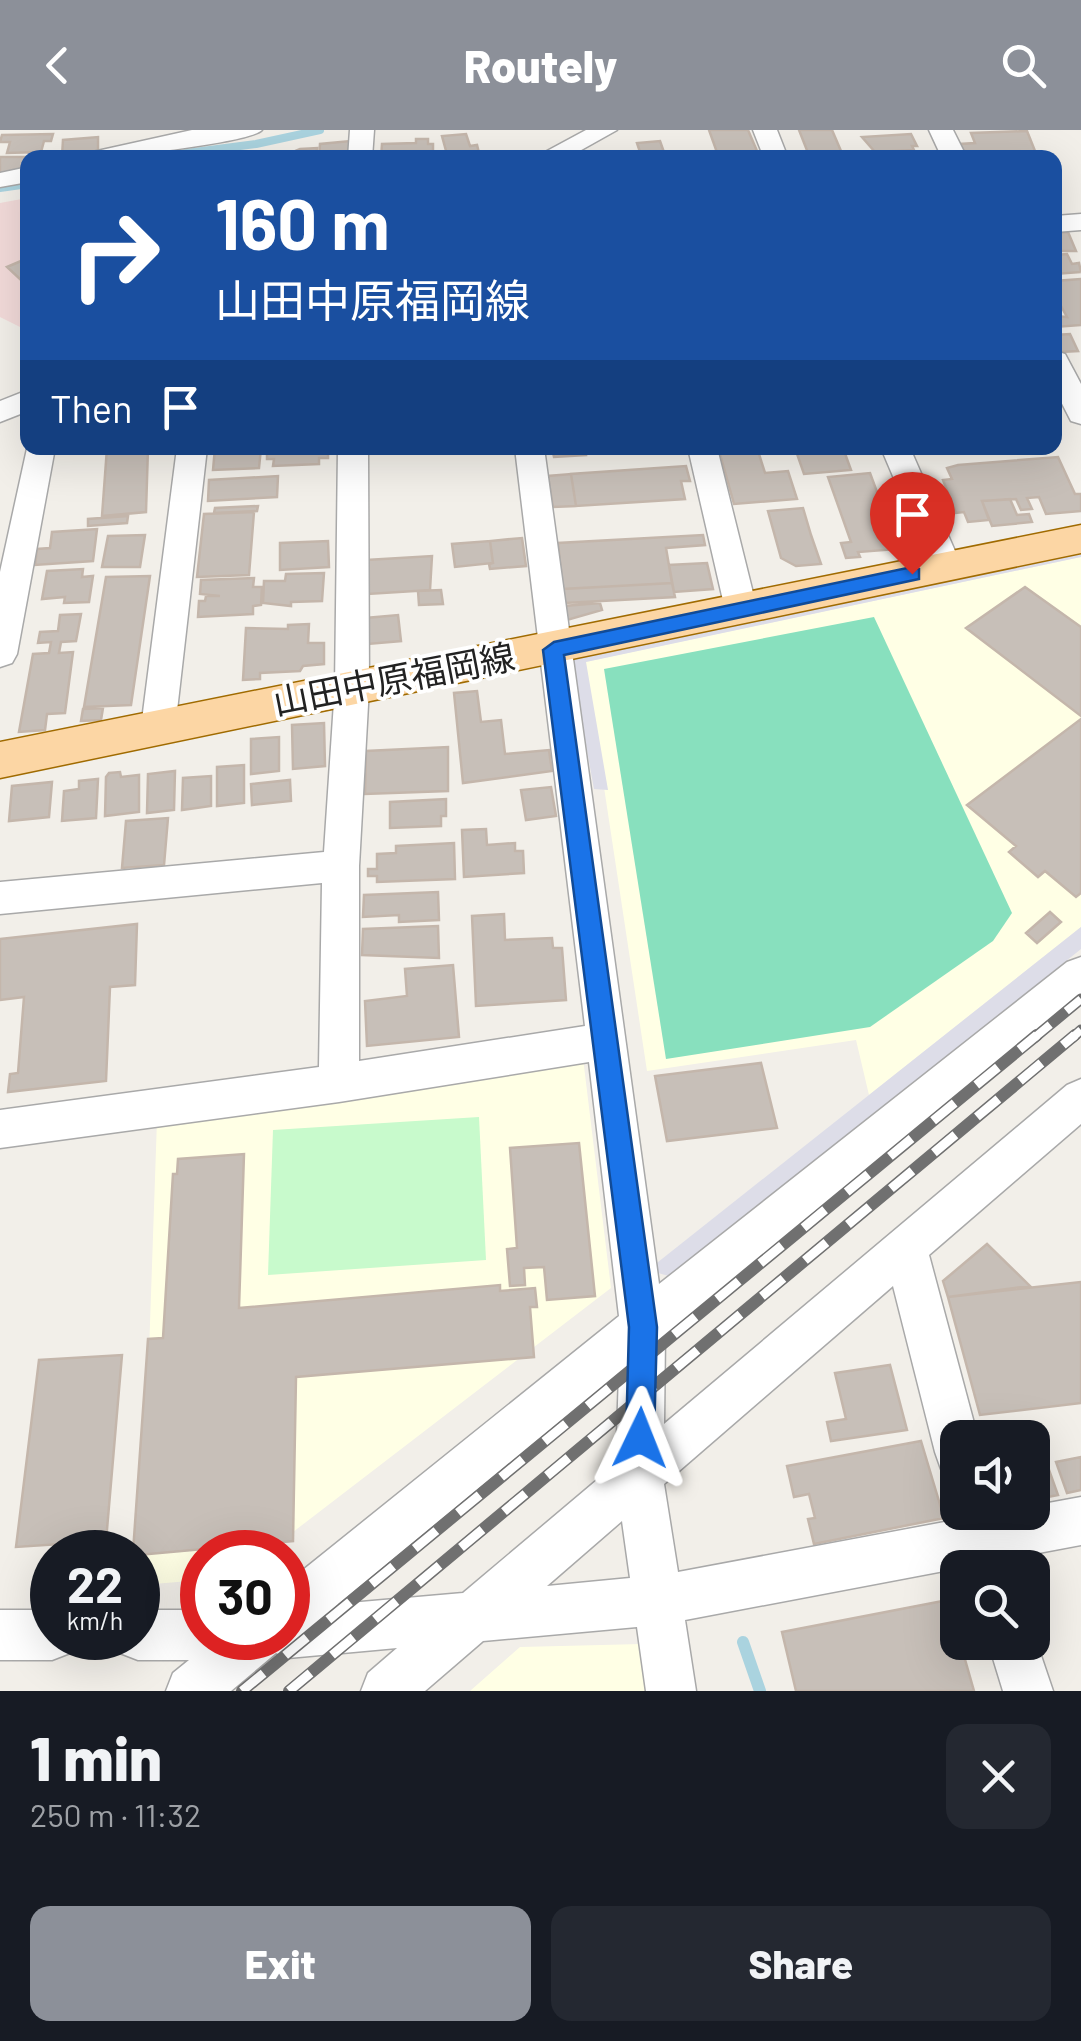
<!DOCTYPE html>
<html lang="en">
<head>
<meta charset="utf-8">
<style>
  :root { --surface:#171b24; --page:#242831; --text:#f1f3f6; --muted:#9ea1a6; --accent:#8c9099 }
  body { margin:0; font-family:Barlow,"Noto Sans JP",sans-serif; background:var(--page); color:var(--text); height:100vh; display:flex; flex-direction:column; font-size:38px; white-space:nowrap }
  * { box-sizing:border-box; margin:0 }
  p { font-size:32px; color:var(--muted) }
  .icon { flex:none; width:55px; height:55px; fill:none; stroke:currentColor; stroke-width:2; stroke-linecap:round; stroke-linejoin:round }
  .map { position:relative; height:1561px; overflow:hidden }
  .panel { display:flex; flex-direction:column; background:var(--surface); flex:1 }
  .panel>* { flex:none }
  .hud { position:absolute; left:20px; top:20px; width:1042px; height:305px; border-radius:20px; box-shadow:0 10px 40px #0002; background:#1a4fa0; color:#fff; overflow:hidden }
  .tools { position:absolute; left:940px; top:1290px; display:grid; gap:20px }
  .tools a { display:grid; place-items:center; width:110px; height:110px; border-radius:20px; background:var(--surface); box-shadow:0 10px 40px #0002; font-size:50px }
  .speed { position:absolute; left:30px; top:1400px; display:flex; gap:20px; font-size:50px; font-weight:700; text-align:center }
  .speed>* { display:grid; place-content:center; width:130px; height:130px; border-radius:50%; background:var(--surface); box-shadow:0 10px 40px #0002; line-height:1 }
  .speed small { font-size:25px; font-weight:400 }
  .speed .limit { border:15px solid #d22; background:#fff; color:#111 }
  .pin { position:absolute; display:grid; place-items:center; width:85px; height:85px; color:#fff; margin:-102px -42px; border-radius:50% 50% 50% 0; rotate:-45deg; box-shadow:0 0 10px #0007 }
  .pin .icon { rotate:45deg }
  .me { position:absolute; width:110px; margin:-55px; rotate:2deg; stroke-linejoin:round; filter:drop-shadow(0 0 8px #0008) }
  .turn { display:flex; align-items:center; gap:35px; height:210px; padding:0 30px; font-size:45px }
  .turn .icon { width:130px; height:130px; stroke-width:2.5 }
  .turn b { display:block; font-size:70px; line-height:85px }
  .then { display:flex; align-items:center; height:95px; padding:0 30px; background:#0003; gap:20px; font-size:38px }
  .round { display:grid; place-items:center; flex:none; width:105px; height:105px; border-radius:20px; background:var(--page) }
  .overview { display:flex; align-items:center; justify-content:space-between; height:170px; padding:0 30px }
  h1 { font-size:60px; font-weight:800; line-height:75px }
  .button { display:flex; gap:20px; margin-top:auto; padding:20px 30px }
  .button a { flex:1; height:115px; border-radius:20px; background:var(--accent); color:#fff; font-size:40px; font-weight:800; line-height:115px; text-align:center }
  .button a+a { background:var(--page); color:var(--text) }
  header { display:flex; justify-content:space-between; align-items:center; height:130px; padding:0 30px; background:var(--accent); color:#fff; font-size:45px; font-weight:800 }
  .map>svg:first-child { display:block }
  .commercial { fill:#f2dad9 }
  .education { fill:#ffffe5 }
  .park { fill:#c8facc }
  .pitch { fill:#88e0be }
  .plaza { fill:#dddde8 }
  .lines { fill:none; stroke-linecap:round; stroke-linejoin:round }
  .stream-far1 { stroke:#aad3df; stroke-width:8 }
  .stream { stroke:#aad3df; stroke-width:12 }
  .building { fill:#c7bfb8; stroke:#c4b6ab; stroke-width:2.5 }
  .minor-casing { stroke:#a9a9a9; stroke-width:3 }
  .major-casing { stroke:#a06b00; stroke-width:3 }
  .minor { fill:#fff; fill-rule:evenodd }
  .major { fill:#fcd6a4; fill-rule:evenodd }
  .rail-far1-casing { stroke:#707070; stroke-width:11 }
  .rail-casing { stroke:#707070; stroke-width:12 }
  .rail-far1 { stroke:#fff; stroke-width:8; stroke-dasharray:21; stroke-linecap:butt }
  .rail { stroke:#fff; stroke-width:9; stroke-dasharray:28; stroke-linecap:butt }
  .route { fill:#1a73e8; stroke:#114b97; stroke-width:2.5 }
  .labels { text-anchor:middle; stroke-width:8; stroke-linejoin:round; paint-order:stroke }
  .street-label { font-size:35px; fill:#222; stroke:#fff }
</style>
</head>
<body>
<header><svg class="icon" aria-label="back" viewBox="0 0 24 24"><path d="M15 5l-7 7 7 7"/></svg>Routely<svg class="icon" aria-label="search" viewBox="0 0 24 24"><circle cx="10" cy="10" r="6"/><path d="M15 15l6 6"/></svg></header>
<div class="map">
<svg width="1081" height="1561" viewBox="0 0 1081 1561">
  <rect width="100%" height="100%" fill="#f2efe9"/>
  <!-- commercial -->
  <path class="commercial" d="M27,68V223L20,197L0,187V73Z"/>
  <!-- education -->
  <path class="education" d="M1081,427V797L869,965L856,910L647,941L585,532Z
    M583,928L611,1158L267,1422H202V1450L141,1455L157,990Z
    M642,1514L665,1561H470L520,1517Z"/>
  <!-- park -->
  <path class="park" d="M479,987L486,1130L268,1145L273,1000Z"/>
  <!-- pitch -->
  <path class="pitch" d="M874,487L1012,783L993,811L870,897L666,929L604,539Z"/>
  <!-- plaza -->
  <path class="plaza" d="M1081,420V427L586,532L608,660L594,659L572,538L574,528Z
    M1081,797V819L672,1147L648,1140Z"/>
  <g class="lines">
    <!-- stream-far1 -->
    <path class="stream-far1" d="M148,28L256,14L320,0
      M0,58L28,54"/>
    <!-- stream -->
    <path class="stream" d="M743,1512L760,1561"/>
  </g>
  <!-- building -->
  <path class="building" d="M709,0H748L760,28H719Z
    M799,0H832L844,28H810Z
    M1027,1L1035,21L963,22L960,14L975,13L971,3Z
    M53,4L51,11H44L41,22L7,23L10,12H0L2,5Z
    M466,4L470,16L477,15L480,27L448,28L442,6Z
    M911,4L917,16H912L914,20L875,22L862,7Z
    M98,7V24L62,27L63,10Z
    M416,9H428V14H433V28H381L382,14L416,13Z
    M350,11L351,28H319L320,14Z
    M660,11L666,28H642L637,13Z
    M317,18L316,28H279L300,19Z
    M0,27H32L28,28V39L0,45Z
    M1068,102L1076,121H1055V103Z
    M1067,124L1072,134L1079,133L1081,142L1055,144V125Z
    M28,128V147L21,150L7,137Z
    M1081,149V195L1055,197V186L1067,187L1055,165V151Z
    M1070,204L1078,221L1061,222L1055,205Z
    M107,318H148L146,382L102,386Z
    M215,318H261L259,338L213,340Z
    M275,318H328V328H319V334L273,336L274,329H267V321Z
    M552,318H585L586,325L554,327Z
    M795,318H843L851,340L804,344Z
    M758,321L765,343L788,341L797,369L734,374L720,324Z
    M1058,327L1075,364H1081V381L1046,384L1039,367L1027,368L1032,379L1021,380L1016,369L982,371L989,390L968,392L964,382L956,383L943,350L952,349L947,338L958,335Z
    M686,336L690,351H681L685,369L576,376L571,344Z
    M870,343L898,419L858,422L860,427L846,428L841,413L851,412L828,347Z
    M571,344L576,376L553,377L548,346Z
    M278,346L277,367L208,371L209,350Z
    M1010,369L1017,385L1029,384L1032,392L992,396L982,371Z
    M258,376L257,381L214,383L215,378Z
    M803,378L811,405L821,434L796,436L781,428L768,381Z
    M254,382L249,445L197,447L204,384Z
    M128,386L127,393L88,396V389Z
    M97,399L93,431L35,435L37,419L50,418L52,402Z
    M145,405L140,437H102L108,406Z
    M703,405L705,415L666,418L672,453L563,459L558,413Z
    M522,408L526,436L490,439L489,434L493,433L490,411Z
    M328,411L329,437L280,440V413Z
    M490,411L493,433L455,437L452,414Z
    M432,426L430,460L368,464L367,430Z
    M707,433L713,459L674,462L669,435Z
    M83,439L82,447L93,446L89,472L64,473L65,467L42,469L47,441Z
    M324,443L322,471L291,472V476L263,473L264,451H285L286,444Z
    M150,446L131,575L84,577L106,447Z
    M254,448L253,457H262L261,475L253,476V484L198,487L199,471H205L206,466H220L200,464L201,450Z
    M672,453L675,467L565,473L563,459Z
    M1025,457L1081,497V586L966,498Z
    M441,460L443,474L419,475L418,461Z
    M600,473L602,480L567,490L564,476Z
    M81,484L76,511L61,512L59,523L73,522L65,583L47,584L45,600L19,602L33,524L49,523L51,512L38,513L40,502L58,501L60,485Z
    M398,485L401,511L368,514L366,488Z
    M309,494L308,513H324V534L303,536L300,541L260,543V549L243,550L246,498L288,499V495Z
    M477,561L481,592L501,590L505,624L549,620L552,641L463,653L454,563Z
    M103,578L101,590L81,591L83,579Z
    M1081,589V763L1076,767L1045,741L1038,747L1009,722L1016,716L967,675Z
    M324,593L325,636L293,639L292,595Z
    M279,607V641L251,644V609Z
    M448,617V661L365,664L366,621Z
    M244,635V673L217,676V637Z
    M175,641L174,680L147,683L148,644Z
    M120,642L121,647L139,645V682L105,686L106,647L109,643Z
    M211,646V676L182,680L183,648Z
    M98,649L96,688L62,691L64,661L79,659V651Z
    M290,650L291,671L252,675L251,654Z
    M52,652L49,687L9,691L12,656Z
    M551,657L556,686L526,690L521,660Z
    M446,669V686H441V696L390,698V672Z
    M168,688L164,735L122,738L126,691Z
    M486,699L487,715L515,713V721H523L524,743L464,747L462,700Z
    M454,713L455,749L377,752V746H368V739H377V724L396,723V716Z
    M438,762L439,790L399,792V785L363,787L364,765Z
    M1050,782L1061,792L1037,813L1026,803Z
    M504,784L505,810L552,808L553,818H562L566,870L476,876L472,786Z
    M137,794L135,855L110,857L106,951L8,962L10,944L18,943L24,867L0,870V809Z
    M438,796L439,828L362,825L363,799Z
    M453,835L459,907L367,916L365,871L407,866L405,839Z
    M761,933L777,998L667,1011L655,946Z
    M579,1013L595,1166L547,1170L544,1137L524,1138L525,1155L510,1156L507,1119L517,1118L510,1018Z
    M244,1024L239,1178L500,1155V1161L535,1158L537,1177H530L534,1227L296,1247L293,1411L138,1425L133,1422L148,1209L163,1208L173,1044H177L178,1029Z
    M987,1114L1030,1156L948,1167L943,1151Z
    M1081,1152V1273L980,1285L948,1167Z
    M122,1225L106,1411L16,1417L39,1230Z
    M890,1235L907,1300L831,1311L827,1292L846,1289L835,1243Z
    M921,1311L944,1388L814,1414L808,1389L815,1388L809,1364L794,1367L787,1336Z
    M1044,1326L1058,1365L1032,1370V1328Z
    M1081,1327V1360L1067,1363L1056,1332Z
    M948,1470L974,1561H796L782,1502Z"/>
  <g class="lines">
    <!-- minor casing -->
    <g class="minor-casing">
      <path id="minor" d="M192,0H262C250,13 110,28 85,28L88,23Z
        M350,0H374L372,28H348Z
        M586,0H617L567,28H534Z
        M753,0H777L788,28H764Z
        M929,0H953L967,28H942Z
        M28,37V52L0,57V43Z
        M1081,84V100L1055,102V86Z
        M1055,221L1065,224L1081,254V294L1071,291L1055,260Z
        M28,260V281L0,292V271Z
        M28,314V318H55L17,524L12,533L0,537V442Z
        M177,318H207L175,598L170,608L158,611L146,608L141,598Z
        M338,318H368L369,557L359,736V931L585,896L515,318H544L659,1154L1067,832L1081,827V867L665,1205L664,1294L1067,955L1081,949V994L929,1125L978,1308H958V1345L941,1339L935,1322L893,1156L664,1354L678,1442L998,1382H1032V1376L1081,1367V1415L685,1490L696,1561H646L637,1497L483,1511L425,1561H361L368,1543L397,1518L288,1528L276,1523L231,1561H166L173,1543L189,1530H138L120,1523L114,1508H138V1480H202V1508H288V1452L619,1186L589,932L339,972L0,1018V980L319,937L322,753L0,784V752L324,722L335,557ZM619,1243L616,1334L463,1463L338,1474ZM622,1391L630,1448L547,1456Z
        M688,318H717L757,479L752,487L741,491L730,487L725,479Z
        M881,318H910L962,437L957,445L946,448L935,445Z
        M0,1480H52V1508H76L70,1523L52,1530H0Z
        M1032,1499L1053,1561H1003L988,1512H1032Z"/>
    </g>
    <!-- major casing -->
    <g class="major-casing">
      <path id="major" d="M1081,395V423L0,648V612Z"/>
    </g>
    <!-- minor -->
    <use href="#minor" class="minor"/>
    <!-- major -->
    <use href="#major" class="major"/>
    <!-- rail-far1 casing -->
    <g class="rail-far1-casing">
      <path id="rail-far1" d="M1034,908L1081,869
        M1072,908L1081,900"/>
    </g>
    <!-- rail casing -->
    <g class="rail-casing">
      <path id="rail" d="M242,1561L1037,905
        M289,1561L1075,905"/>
    </g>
    <!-- rail-far1 -->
    <use href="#rail-far1" class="rail-far1"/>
    <!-- rail -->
    <use href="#rail" class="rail"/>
  </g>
  <!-- route -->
  <path class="route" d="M912,437L919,439V449L564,525L657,1197L654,1308L650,1317L640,1322L630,1317L626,1308L629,1197L543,520L554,512Z"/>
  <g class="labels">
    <!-- street labels -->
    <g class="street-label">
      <text transform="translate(394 550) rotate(-11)" y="12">山田中原福岡線</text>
    </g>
  </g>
</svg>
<div class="tools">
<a><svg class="icon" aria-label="sound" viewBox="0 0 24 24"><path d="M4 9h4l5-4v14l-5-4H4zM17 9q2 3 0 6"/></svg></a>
<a><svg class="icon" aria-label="search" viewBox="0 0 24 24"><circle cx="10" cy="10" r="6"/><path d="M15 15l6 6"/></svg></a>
</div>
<div class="speed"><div>22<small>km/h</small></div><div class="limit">30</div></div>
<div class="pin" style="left:912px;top:444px;background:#d93025"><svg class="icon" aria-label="arrive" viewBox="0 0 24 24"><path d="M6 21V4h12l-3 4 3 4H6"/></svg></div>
<svg class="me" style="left:640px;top:1308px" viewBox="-20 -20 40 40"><path d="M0-17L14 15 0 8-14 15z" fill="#1a73e8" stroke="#fff" stroke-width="4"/></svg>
<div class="hud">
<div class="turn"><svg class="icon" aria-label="right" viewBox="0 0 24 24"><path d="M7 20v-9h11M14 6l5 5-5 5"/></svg><div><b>160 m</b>山田中原福岡線</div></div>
<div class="then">Then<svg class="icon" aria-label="arrive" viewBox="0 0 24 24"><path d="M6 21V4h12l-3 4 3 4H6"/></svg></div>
</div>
</div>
<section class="panel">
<div class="overview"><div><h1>1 min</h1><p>250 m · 11:32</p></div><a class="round"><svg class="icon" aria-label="close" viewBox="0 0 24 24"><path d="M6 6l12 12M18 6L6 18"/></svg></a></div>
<div class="button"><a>Exit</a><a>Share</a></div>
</section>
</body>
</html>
